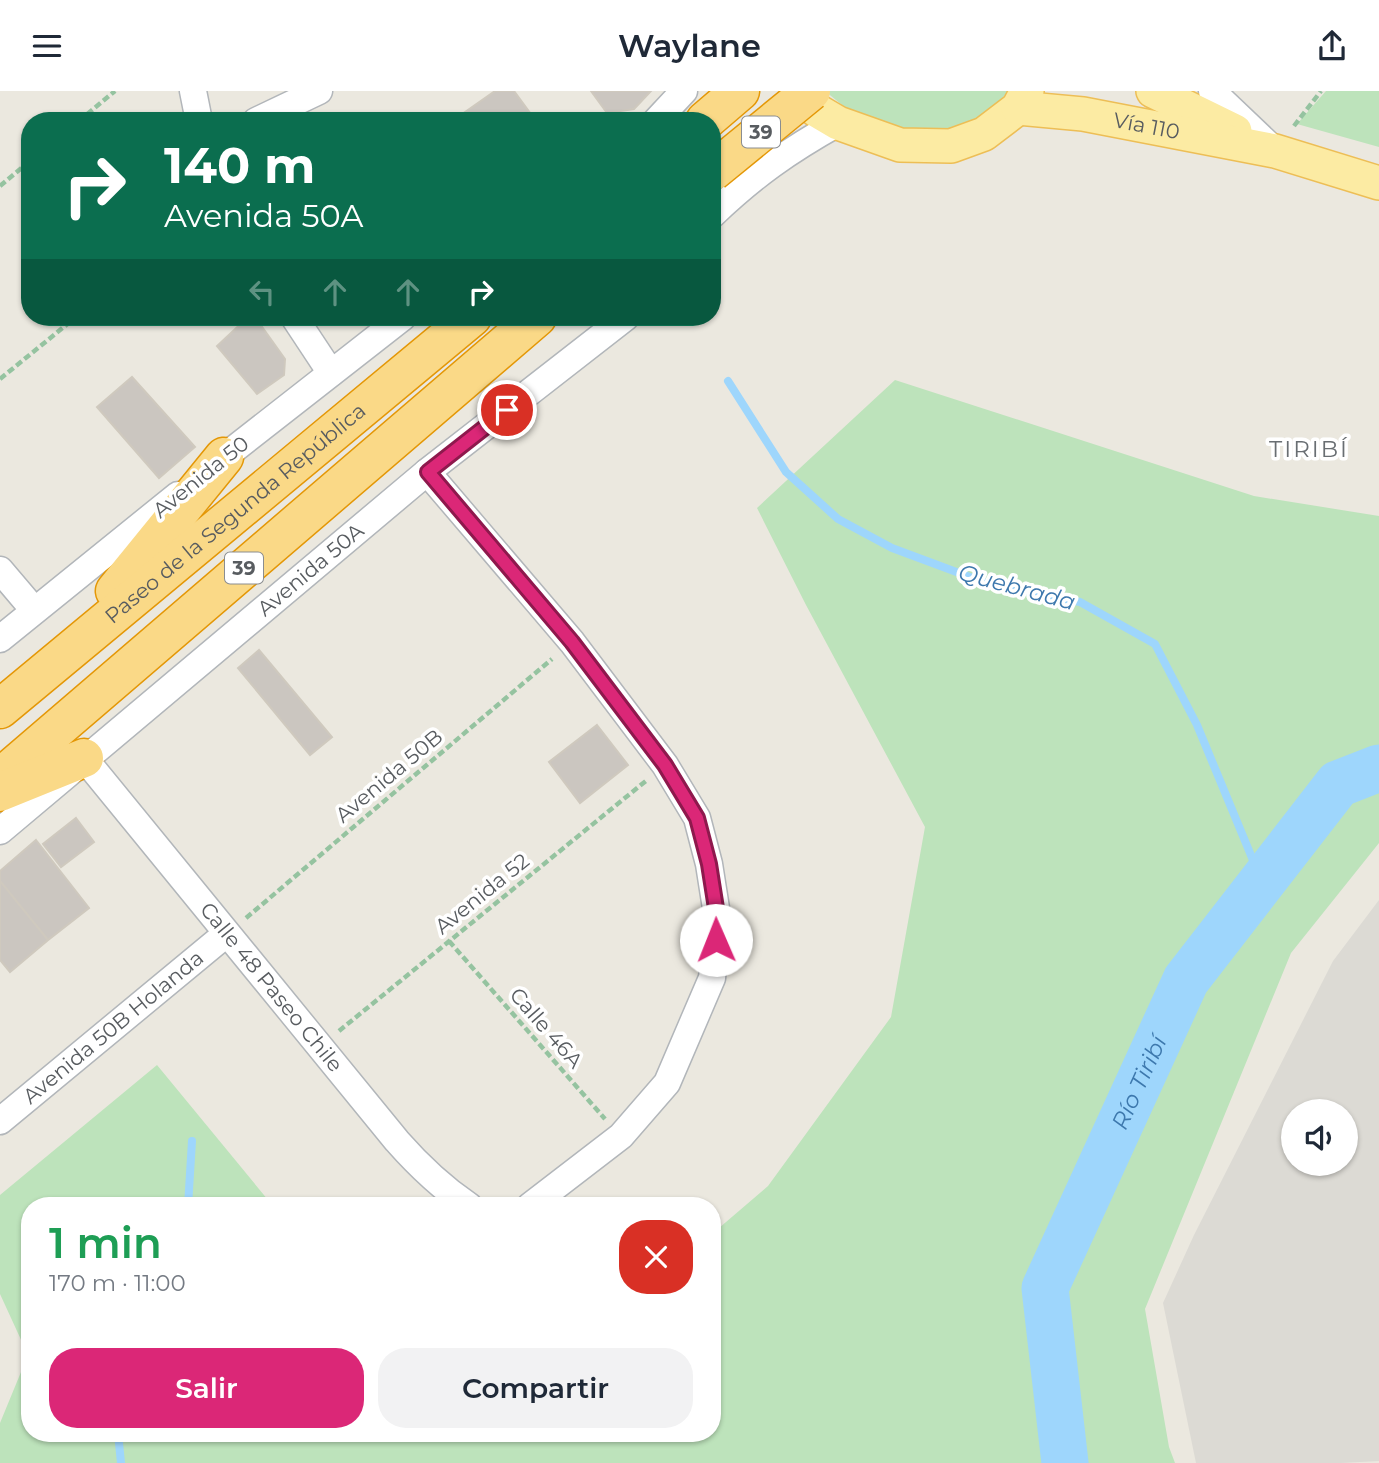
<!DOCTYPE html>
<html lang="es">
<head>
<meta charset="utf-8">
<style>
  :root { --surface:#fff; --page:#f2f2f3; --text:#1f2937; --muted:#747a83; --accent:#db2777 }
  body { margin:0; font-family:Montserrat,sans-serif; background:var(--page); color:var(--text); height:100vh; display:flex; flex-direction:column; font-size:26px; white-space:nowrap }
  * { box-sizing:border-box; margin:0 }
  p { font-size:23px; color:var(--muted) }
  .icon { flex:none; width:38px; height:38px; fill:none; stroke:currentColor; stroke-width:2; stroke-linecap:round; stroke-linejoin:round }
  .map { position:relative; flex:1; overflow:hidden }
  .panel { position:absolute; left:21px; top:1106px; width:700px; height:245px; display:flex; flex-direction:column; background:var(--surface); border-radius:28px; box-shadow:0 2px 5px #0004 }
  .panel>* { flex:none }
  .top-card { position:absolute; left:21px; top:21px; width:700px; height:214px; border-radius:28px; box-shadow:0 2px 5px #0004; background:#0b6e4f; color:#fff; overflow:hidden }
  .fabs { position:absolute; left:1281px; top:1008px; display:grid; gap:14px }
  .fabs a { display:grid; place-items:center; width:77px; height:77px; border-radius:50%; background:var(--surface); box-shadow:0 2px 5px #0004; font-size:35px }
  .pin { position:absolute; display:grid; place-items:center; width:60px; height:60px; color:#fff; margin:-30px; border:4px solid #fff; border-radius:50%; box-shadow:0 2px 7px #0007 }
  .me { position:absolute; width:77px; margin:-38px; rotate:359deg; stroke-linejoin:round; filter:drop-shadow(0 0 5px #0008) }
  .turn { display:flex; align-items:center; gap:24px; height:147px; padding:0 28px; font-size:32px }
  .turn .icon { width:91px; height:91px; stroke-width:2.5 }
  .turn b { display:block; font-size:49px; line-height:60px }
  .lanes { display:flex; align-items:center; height:66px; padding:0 28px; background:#0003; justify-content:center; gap:35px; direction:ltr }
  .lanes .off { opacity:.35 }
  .round { display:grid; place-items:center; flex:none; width:74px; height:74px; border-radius:28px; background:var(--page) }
  .head { display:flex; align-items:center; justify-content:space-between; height:119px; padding:0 28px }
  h1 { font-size:42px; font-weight:600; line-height:52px; color:#1e9e55 }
  .cta { display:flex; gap:14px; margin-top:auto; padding:14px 28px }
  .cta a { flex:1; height:80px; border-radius:28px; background:var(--accent); color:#fff; font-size:28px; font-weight:600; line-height:80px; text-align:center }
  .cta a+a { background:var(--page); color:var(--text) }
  header { display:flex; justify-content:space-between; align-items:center; height:91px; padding:0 28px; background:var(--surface); font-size:32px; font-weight:600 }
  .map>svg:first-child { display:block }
  .industrial { fill:#dcdad4; fill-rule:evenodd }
  .green { fill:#bde3bb }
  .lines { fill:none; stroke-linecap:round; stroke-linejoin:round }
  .stream { stroke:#9ed6fc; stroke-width:8 }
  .river { stroke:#9ed6fc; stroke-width:47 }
  .building { fill:#cbc6c0; stroke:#cfc9be; stroke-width:2 }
  .minor-casing { stroke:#b2b6ba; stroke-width:29 }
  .major-casing { stroke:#edbe56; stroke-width:36 }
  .highway-casing { stroke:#e49706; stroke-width:41 }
  .path { stroke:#95c3a0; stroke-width:4.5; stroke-dasharray:7 3.5; stroke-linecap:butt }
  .minor { stroke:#fff; stroke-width:26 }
  .major { stroke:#fceba3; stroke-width:33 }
  .highway { stroke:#fad987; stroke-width:38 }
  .highway-bridge-casing { stroke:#e49706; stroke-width:41; stroke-linecap:butt }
  .highway-bridge { stroke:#fad987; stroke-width:38 }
  .route-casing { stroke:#8e194d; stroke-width:18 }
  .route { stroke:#db2777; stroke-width:12 }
  .labels { text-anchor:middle; stroke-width:7; stroke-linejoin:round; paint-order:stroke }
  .shield { fill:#fff; stroke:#8a8d90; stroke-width:2 }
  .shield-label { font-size:19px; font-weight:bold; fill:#585c60 }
  .street-label { font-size:21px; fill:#585c60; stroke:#fff }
  .neighbourhood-label { font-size:23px; letter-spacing:2px; fill:#696e72; stroke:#fff }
  .water-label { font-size:23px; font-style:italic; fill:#3d78ad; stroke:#fff }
</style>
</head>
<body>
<header><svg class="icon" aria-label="menu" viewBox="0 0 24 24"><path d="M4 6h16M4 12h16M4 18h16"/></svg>Waylane<svg class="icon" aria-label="share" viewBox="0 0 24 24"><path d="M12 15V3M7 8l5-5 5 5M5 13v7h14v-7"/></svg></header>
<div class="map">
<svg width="1379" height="1372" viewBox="0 0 1379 1372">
  <rect width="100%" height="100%" fill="#ebe8df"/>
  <!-- industrial -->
  <path class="industrial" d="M1379,809V1370L1341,1372H1196L1163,1212L1194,1144L1333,870ZM1293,1020H1346V1073H1293Z"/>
  <!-- green -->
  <path class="green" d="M825,0H1008L990,23L959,39L924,47L853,23Z
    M1326,0H1379V56L1297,33Z
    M895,289L1254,405L1379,425V752L1291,862L1145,1218L1169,1356L1175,1372H0V1332L28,1264L0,1203V1104L157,974L273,1115H30V1342H712V1143L768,1095L891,926L925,736L806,514L757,417Z"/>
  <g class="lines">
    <!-- stream -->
    <path class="stream" d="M728,290L786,381L838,428L892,457L986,492L1080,511L1155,553L1197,634L1262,791
      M188,1115L192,1050
      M118,1342L121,1372"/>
    <!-- river -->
    <path class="river" id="s1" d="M1065,1372L1045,1197L1186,889L1338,693L1379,677"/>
  </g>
  <!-- building -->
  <path class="building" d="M495,0H514L536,30H461L458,26Z
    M591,0H651L634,18L607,22Z
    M248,226H255L285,268L284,284L257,303L217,255Z
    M132,286L195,356L159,387L97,316Z
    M259,559L332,646L310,664L238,577Z
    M597,634L628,674L580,712L549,671Z
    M76,727L94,751L61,776L43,753Z
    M36,749L89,817L48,849L0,790V780Z
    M0,790L48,849L10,881L0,869Z"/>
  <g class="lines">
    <!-- minor casing -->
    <g class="minor-casing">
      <g id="minor">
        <path d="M193,0L199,30"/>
        <path d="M1212,0L1275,60"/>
        <path d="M256,30L319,0"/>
        <path d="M656,30L684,0"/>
        <path d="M712,124C754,84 788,60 838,32"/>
        <path d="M294,226L331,282"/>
        <path d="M210,377L403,226"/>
        <path d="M427,381L572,551L665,674L697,727L709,773L718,830L712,887L667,992L621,1045L530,1115"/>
        <path d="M0,479L34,519"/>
        <path d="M0,548L178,404"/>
        <path id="s2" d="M84,667L397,1050C419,1075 441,1096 469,1115"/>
        <path id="s3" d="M0,740L427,381L626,226"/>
        <path id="s4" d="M0,1030L226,843"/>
      </g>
    </g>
    <!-- major casing -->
    <g class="major-casing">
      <g id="major">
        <path d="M797,0L816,19L838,32L900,54L951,55L984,43L1018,17L1027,0"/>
        <path d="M1153,0L1235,40"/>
        <path id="s5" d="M1018,17L1083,23L1275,60L1379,92"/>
      </g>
    </g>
    <!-- highway casing -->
    <g class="highway-casing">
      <g id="highway">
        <path d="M705,30L740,0"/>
        <path d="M115,500L224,366"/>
        <path id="s6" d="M0,618L472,226"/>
        <path d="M0,687L537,226"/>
        <path d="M0,701L84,667"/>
      </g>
    </g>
    <!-- path -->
    <path class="path" d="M79,30L115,0
      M1294,35L1321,0
      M0,95L30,70
      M0,288L76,226
      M246,827L552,568
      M449,850L605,1028
      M339,940L647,689"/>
    <!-- minor -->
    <use href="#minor" class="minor"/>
    <!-- major -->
    <use href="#major" class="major"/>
    <!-- highway -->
    <use href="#highway" class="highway"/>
    <!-- highway-bridge casing -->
    <g class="highway-bridge-casing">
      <path id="highway-bridge" d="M712,81L811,0"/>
    </g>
    <!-- highway-bridge -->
    <use href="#highway-bridge" class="highway-bridge"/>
  </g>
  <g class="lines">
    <!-- route casing -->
    <g class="route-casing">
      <path id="route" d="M507,319L428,381L572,551L665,674L697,727L709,773L718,830L716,849"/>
    </g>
    <!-- route -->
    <use href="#route" class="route"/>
  </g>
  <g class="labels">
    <!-- shield labels -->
    <g class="shield">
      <rect x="742" y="25.5" width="38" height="31" rx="5"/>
      <rect x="225" y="461.5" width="38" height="31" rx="5"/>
    </g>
    <g class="shield-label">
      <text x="761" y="48">39</text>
      <text x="244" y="484">39</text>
    </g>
    <!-- street labels -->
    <g class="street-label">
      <text dy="7" stroke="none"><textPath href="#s5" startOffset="130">Vía 110</textPath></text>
      <text transform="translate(201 386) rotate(-39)" y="7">Avenida 50</text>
      <text dy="7" stroke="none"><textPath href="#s6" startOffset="306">Paseo de la Segunda República</textPath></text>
      <text dy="7" stroke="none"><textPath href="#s3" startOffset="406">Avenida 50A</textPath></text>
      <text transform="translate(389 685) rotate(-40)" y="7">Avenida 50B</text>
      <text transform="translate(482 803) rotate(-39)" y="7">Avenida 52</text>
      <text dy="7" stroke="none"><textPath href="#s2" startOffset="296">Calle 48 Paseo Chile</textPath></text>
      <text dy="7" stroke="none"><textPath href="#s4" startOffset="147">Avenida 50B Holanda</textPath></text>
      <text transform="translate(546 937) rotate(49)" y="7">Calle 46A</text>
    </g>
    <!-- neighbourhood labels -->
    <g class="neighbourhood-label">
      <text x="1309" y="366">TIRIBÍ</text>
    </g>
    <!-- water labels -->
    <g class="water-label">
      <text transform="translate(1017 496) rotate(15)" y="8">Quebrada</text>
      <text dy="8" stroke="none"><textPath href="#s1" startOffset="402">Río Tiribí</textPath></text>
    </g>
  </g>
</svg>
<div class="fabs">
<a><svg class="icon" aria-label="sound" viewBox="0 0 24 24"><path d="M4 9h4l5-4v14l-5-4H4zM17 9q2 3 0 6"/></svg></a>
</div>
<div class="pin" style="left:507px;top:319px;background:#d93025"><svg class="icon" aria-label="arrive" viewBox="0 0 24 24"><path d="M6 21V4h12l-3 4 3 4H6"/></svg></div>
<svg class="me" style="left:716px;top:849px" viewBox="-20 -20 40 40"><circle r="19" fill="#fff"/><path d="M0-13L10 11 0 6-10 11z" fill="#db2777"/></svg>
<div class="top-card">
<div class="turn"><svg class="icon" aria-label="right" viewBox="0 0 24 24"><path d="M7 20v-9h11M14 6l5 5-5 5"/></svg><div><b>140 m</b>Avenida 50A</div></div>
<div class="lanes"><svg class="icon off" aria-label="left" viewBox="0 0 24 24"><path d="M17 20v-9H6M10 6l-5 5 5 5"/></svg><svg class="icon off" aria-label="ahead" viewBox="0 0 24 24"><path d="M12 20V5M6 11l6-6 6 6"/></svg><svg class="icon off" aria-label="ahead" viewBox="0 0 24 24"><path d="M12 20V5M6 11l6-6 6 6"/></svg><svg class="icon" aria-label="right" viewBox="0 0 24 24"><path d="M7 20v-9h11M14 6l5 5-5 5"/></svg></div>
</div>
<section class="panel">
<div class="head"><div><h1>1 min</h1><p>170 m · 11:00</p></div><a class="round" style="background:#d93025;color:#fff"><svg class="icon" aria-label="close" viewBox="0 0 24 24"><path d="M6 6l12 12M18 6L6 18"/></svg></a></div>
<div class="cta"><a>Salir</a><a>Compartir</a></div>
</section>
</div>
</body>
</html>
